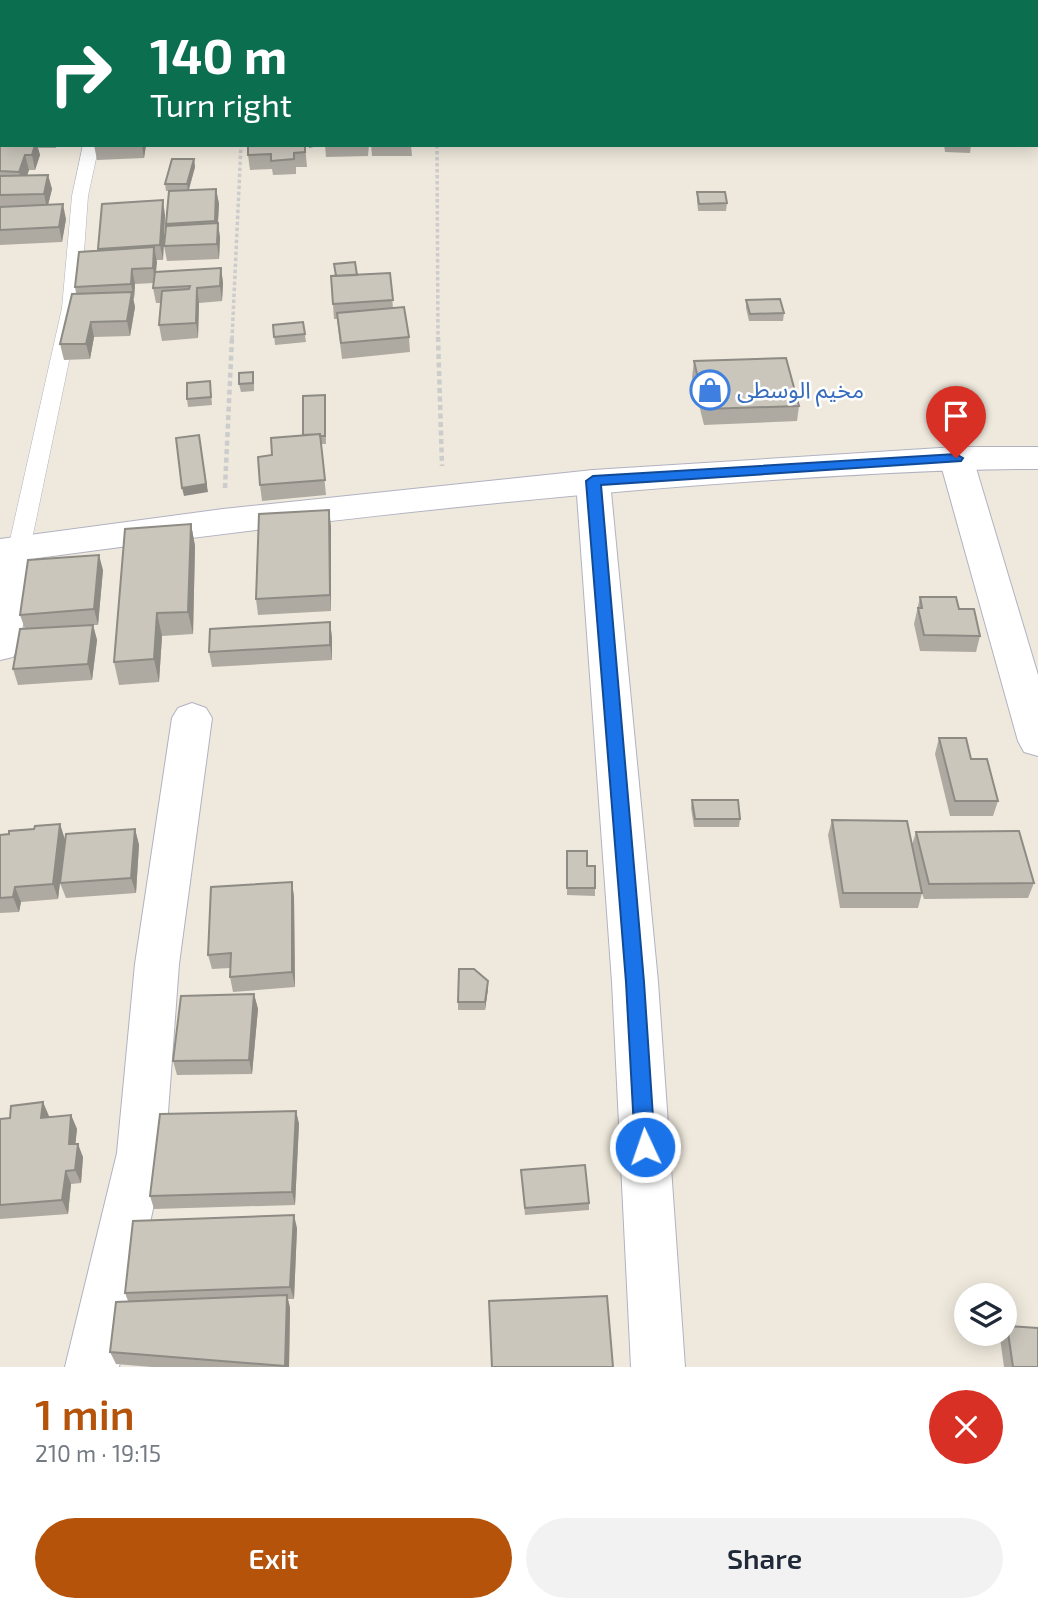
<!DOCTYPE html>
<html lang="en">
<head>
<meta charset="utf-8">
<style>
  :root { --surface:#fff; --page:#f2f2f3; --text:#1f2937; --muted:#747a83; --accent:#b45309 }
  body { margin:0; font-family:"Exo 2","Noto Sans Arabic",sans-serif; background:var(--page); color:var(--text); height:100vh; display:flex; flex-direction:column; font-size:26px; white-space:nowrap }
  * { box-sizing:border-box; margin:0 }
  p { font-size:23px; color:var(--muted) }
  .icon { flex:none; width:38px; height:38px; fill:none; stroke:currentColor; stroke-width:2; stroke-linecap:round; stroke-linejoin:round }
  .map { position:relative; height:1367px; overflow:hidden }
  .panel { display:flex; flex-direction:column; background:var(--surface); flex:1 }
  .panel>* { flex:none }
  .banner { position:absolute; left:0px; top:0px; width:1040px; height:147px; box-shadow:0 4px 18px #0003; background:#0b6e4f; color:#fff; overflow:hidden }
  .controls { position:absolute; left:954px; top:1283px; display:grid; gap:14px }
  .controls a { display:grid; place-items:center; width:63px; height:63px; border-radius:50%; background:var(--surface); box-shadow:0 4px 18px #0003; font-size:35px }
  .pin { position:absolute; display:grid; place-items:center; width:60px; height:60px; color:#fff; margin:-72px -30px; border-radius:50% 50% 50% 0; rotate:-45deg; box-shadow:0 0 7px #0007 }
  .pin .icon { rotate:45deg }
  .me { position:absolute; width:77px; margin:-38px; rotate:357deg; stroke-linejoin:round; filter:drop-shadow(0 0 5px #0008) }
  .turn { display:flex; align-items:center; gap:24px; height:147px; padding:0 35px; font-size:32px }
  .turn .icon { width:91px; height:91px; stroke-width:2.5 }
  .turn b { display:block; font-size:49px; line-height:60px }
  .round { display:grid; place-items:center; flex:none; width:74px; height:74px; border-radius:37px; background:var(--page) }
  .summary { display:flex; align-items:center; justify-content:space-between; height:119px; padding:0 35px }
  h1 { font-size:42px; font-weight:600; line-height:52px; color:var(--accent) }
  .button { display:flex; gap:14px; margin-top:auto; padding:14px 35px }
  .button a { flex:1; height:80px; border-radius:42px; background:var(--accent); color:#fff; font-size:28px; font-weight:600; line-height:80px; text-align:center }
  .button a+a { background:var(--page); color:var(--text) }
  .map>svg:first-child { display:block }
  .lines { fill:none; stroke-linecap:round; stroke-linejoin:round }
  .service-casing { stroke:#b1b2c1; stroke-width:1 }
  .minor-casing { stroke:#b1b2c1; stroke-width:2 }
  .tertiary-casing { stroke:#b1b2c1; stroke-width:2 }
  .path-far1 { stroke:#ccc; stroke-width:3.5; stroke-dasharray:3.5 2.5; stroke-linecap:butt }
  .path { stroke:#ccc; stroke-width:4.5; stroke-dasharray:5 3.5; stroke-linecap:butt }
  .service { fill:#fff; fill-rule:evenodd }
  .minor { fill:#fff; fill-rule:evenodd }
  .tertiary { fill:#fff; fill-rule:evenodd }
  .wall { fill:#aeaaa2 }
  .shaded-wall { fill:#8d8b84 }
  .building { fill:#cac6bc; stroke:#8d8b84; stroke-width:2 }
  .route { fill:#1a73e8; stroke:#114b97; stroke-width:2 }
  .labels { text-anchor:middle; stroke-width:5; stroke-linejoin:round; paint-order:stroke }
  .shop-label { font-size:23px; fill:#366cbe; stroke:#fff; text-anchor:start }
</style>
</head>
<body>
<div class="map">
<svg width="1038" height="1367" viewBox="0 0 1038 1367">
  <rect width="100%" height="100%" fill="#efe9dd"/>
  <g class="lines">
    <!-- service casing -->
    <g class="service-casing">
      <path id="service" d="M152,0H167L151,2Z
        M83,145H99L88,196L80,308L30,549L26,554H12L8,549L62,308L72,196Z"/>
    </g>
    <!-- minor casing -->
    <g class="minor-casing">
      <path id="minor" d="M956,447L968,450L973,458L1038,675V756L1024,752L1018,741L939,458L944,450Z
        M593,470L605,473L610,481L658,982L685,1367H631L612,982L576,481L581,473Z
        M19,537L32,541L37,549L19,647L13,657L0,660V555L6,541Z
        M192,703L206,708L212,718L179,964L165,1153L119,1367H65L117,1153L135,964L172,718L178,708Z"/>
    </g>
    <!-- tertiary casing -->
    <g class="tertiary-casing">
      <path id="tertiary" d="M956,447H1038V469C944,469 851,475 758,481C504,498 252,529 0,563V539L223,509L593,470Z"/>
    </g>
    <!-- path-far1 -->
    <path class="path-far1" d="M437,145L438,339
      M232,339L241,145"/>
    <!-- path -->
    <path class="path" d="M438,337L442,466
      M225,488L232,337"/>
    <!-- service -->
    <use href="#service" class="service"/>
    <!-- minor -->
    <use href="#minor" class="minor"/>
    <!-- tertiary -->
    <use href="#tertiary" class="tertiary"/>
  </g>
  <!-- wall -->
  <path class="wall" d="M169,0H186L185,2H169Z
    M0,77H2V101H0Z
    M0,115H2V145H56V148H38L40,155L35,170H29L27,175H48L52,189L48,205L66,219L62,242L0,245V141H1L0,140Z
    M61,145H79L78,147H61Z
    M94,145H146L144,158L97,160Z
    M305,145L307,167H296V174L273,175L272,169L250,170L248,155Z
    M325,145H369L368,156L326,157Z
    M371,145H411L412,156H372Z
    M944,145H971L970,153L945,152Z
    M194,159L195,167L189,190L216,189L219,204L218,224L220,238L219,259L167,261L164,246L169,191H166L165,184Z
    M697,192L727,203L726,211H698L697,200Z
    M165,215L163,260H156V272L221,268L223,283L222,301L199,303L198,338L162,341L159,325L161,303H156L153,288L154,283L135,284L134,299H133L135,307L130,336L94,337L90,359L64,360L60,344L76,293L75,287L98,251V249Z
    M390,273L393,308L409,337L410,352L342,359L337,319H334L331,276Z
    M746,300L784,313L783,321H749L746,308Z
    M303,322L306,342L275,345L273,325Z
    M694,361L799,406L797,421L704,425L692,377Z
    M254,380V391L241,392L239,384Z
    M210,381L212,405L188,407L187,399Z
    M325,395L326,444H321L326,495L262,501L260,485L272,455L303,435Z
    M191,524L195,546L193,634L162,636L159,682L119,685L114,662Z
    M331,526V611L258,615L256,599Z
    M103,570L98,625H93L97,640L92,680L18,685L13,669L25,629L20,615Z
    M920,597L980,636L976,652L920,651L914,624Z
    M330,622L332,638V660L212,667L209,652Z
    M939,738L971,759L998,801L993,816H950L935,754Z
    M692,800L740,819L739,827H694L691,808Z
    M832,820L912,845L916,832L1034,883L1028,898L924,899L922,893L918,908H840L828,835Z
    M60,824L65,840L58,899L21,902L19,912L0,913V835L9,834Z
    M135,829L139,845L136,893L66,898L60,883Z
    M567,851L587,866L595,888V896L567,895Z
    M292,882L294,897L295,987L233,992L230,977V968L212,969L208,955Z
    M488,981V989L485,1010H458V1002Z
    M254,994L258,1009L252,1074L177,1075L173,1061Z
    M43,1102L48,1117L71,1115L77,1129L75,1144L83,1157L81,1183L71,1184L68,1214L0,1219V1119L10,1118Z
    M296,1111L299,1124L295,1205L154,1209L150,1196Z
    M521,1170L589,1203V1210L525,1215Z
    M297,1228L294,1299H288L290,1308L289,1367H152L116,1364L110,1352L128,1301L125,1293Z
    M1007,1326L1038,1367H1004L1000,1338L1003,1334H1004V1330Z"/>
  <!-- shaded-wall -->
  <path class="shaded-wall" d="M35,145H37L40,155L35,170L32,155Z
    M142,145H146L144,158Z
    M309,145H323L309,148Z
    M25,155L29,170L23,187L19,172Z
    M194,159L195,167L188,192L187,184Z
    M48,175L52,189L47,209L44,194Z
    M216,189L219,204L217,236L215,221Z
    M163,200L165,215L163,260L160,245Z
    M63,204L66,219L62,242L59,227Z
    M218,223L220,238L219,259L217,244Z
    M154,247L157,262L155,283L153,268Z
    M221,268L223,283L222,301L220,286Z
    M132,269L135,284L134,299L131,284Z
    M197,288L199,303L198,338L196,323Z
    M132,292L135,307L130,336L127,321Z
    M91,322L94,337L90,359L86,344Z
    M199,435L208,492L184,496L182,488Z
    M329,510L331,526V611L330,595Z
    M191,524L195,546L193,634L188,612Z
    M99,555L103,570L98,625L94,609Z
    M157,613L162,636L159,682L154,659Z
    M330,622L332,638V660L330,645Z
    M93,625L97,640L92,680L88,664Z
    M60,824L65,840L58,899L53,884Z
    M135,829L139,845L136,893L131,878Z
    M292,882L294,897L295,987L292,972Z
    M15,887L21,902L19,912L13,897Z
    M488,981V989L485,1010V1002Z
    M254,994L258,1009L252,1074L249,1060Z
    M43,1102L49,1116L47,1132L41,1118Z
    M296,1111L299,1124L295,1205L292,1192Z
    M71,1115L77,1129L74,1158L69,1144Z
    M78,1144L83,1157L81,1183L75,1170Z
    M66,1171L71,1184L68,1214L62,1200Z
    M294,1215L297,1228L294,1299L290,1287Z
    M287,1295L290,1308L289,1367H285V1366Z"/>
  <!-- building -->
  <path class="building" d="M0,77H2V87H0Z
    M0,115H2V125H0Z
    M0,141H2V145H35L32,155H25L19,172L0,171Z
    M248,145H305V152L294,153V159L271,161V154L248,155Z
    M172,159H194L187,184H165Z
    M48,175L44,194L0,195V176Z
    M216,189L215,221L166,224L169,191Z
    M697,192H725L727,203L699,204Z
    M163,200L160,245L98,249L102,204Z
    M63,204L59,227L0,230V207Z
    M218,223L217,244L164,246L166,226Z
    M154,247L153,268L132,269L131,284L75,287L79,252Z
    M355,262L357,275L336,276L334,264Z
    M221,268L220,286L197,288L196,323L159,325L162,291L189,289L190,286L153,288L155,272Z
    M390,273L393,300L333,304L331,276Z
    M132,292L127,321L91,322L86,344H60L72,294Z
    M780,299L784,313L750,314L746,300Z
    M404,307L409,337L341,343L337,313Z
    M303,322L305,334L274,337L273,325Z
    M786,358L799,406L705,409L694,361Z
    M253,372V383L239,384V373Z
    M210,381L211,397L187,399V383Z
    M325,395V436H320V434L303,435V396Z
    M320,434L325,480L260,485L258,457L272,455L271,438Z
    M199,435L206,484L182,488L176,438Z
    M329,510L330,595L256,599L259,514Z
    M191,524L188,612L157,613L154,659L114,662L125,529Z
    M99,555L94,609L20,615L28,560Z
    M920,597H956L959,609H974L980,636L924,635L918,608H922Z
    M330,622V645L209,652L210,629Z
    M93,625L88,664L13,669L20,629Z
    M939,738H966L971,759H987L998,801H955Z
    M692,800H738L740,819H695Z
    M832,820L907,821L922,893H843Z
    M60,824L53,884L15,887L13,897L0,898V835L9,834V831L34,829L35,826Z
    M135,829L131,878L60,883L66,834Z
    M1019,831L1034,883L929,884L916,832Z
    M567,851H587V866H595V888H567Z
    M292,882V972L230,977L231,953L208,955L211,887Z
    M459,969H474L488,981L485,1002H458Z
    M254,994L249,1060L173,1061L181,996Z
    M43,1102L41,1118L71,1115L69,1144H78L75,1170L66,1171L62,1200L0,1205V1119L10,1118L11,1106Z
    M296,1111L292,1192L150,1196L160,1114Z
    M585,1165L589,1203L525,1208L521,1170Z
    M294,1215L290,1287L125,1293L133,1221Z
    M287,1295L285,1366L110,1352L116,1302Z
    M607,1296L613,1367H492L489,1301Z
    M1007,1326L1038,1328V1367H1013Z"/>
  <!-- route -->
  <path class="route" d="M956,454L963,458L961,461L601,485L644,982L655,1147L652,1154L645,1156L638,1154L635,1147L626,982L586,481L593,476Z"/>
  <!-- icons -->
  <defs>
    <g id="shop-ring" transform="scale(2.0125)"><circle r="9.5" fill="#fff" stroke="#3f7fe0" stroke-width="1.5"/><path d="M-5-2.5h2.3a2.7 3.5 0 0 1 5.4 0H5L5.5 6h-11ZM-1.5-2.5h3a1.5 2.3 0 0 0-3 0Z" fill="#3f7fe0"/></g>
  </defs>
  <g fill-rule="evenodd">
    <use href="#shop-ring" x="710" y="390"/>
  </g>
  <g class="labels">
    <!-- shop labels -->
    <g class="shop-label">
      <text x="737" y="398">مخيم الوسطى</text>
    </g>
  </g>
</svg>
<div class="controls">
<a><svg class="icon" aria-label="layers" viewBox="0 0 24 24"><path d="M12 4l9 5-9 5-9-5zM3 14l9 5 9-5"/></svg></a>
</div>
<div class="pin" style="left:956px;top:458px;background:#d93025"><svg class="icon" aria-label="arrive" viewBox="0 0 24 24"><path d="M6 21V4h12l-3 4 3 4H6"/></svg></div>
<svg class="me" style="left:645px;top:1147px" viewBox="-20 -20 40 40"><circle r="17" fill="#1a73e8" stroke="#fff" stroke-width="3"/><path d="M0-11L8 9 0 5-8 9z" fill="#fff"/></svg>
<div class="banner">
<div class="turn"><svg class="icon" aria-label="right" viewBox="0 0 24 24"><path d="M7 20v-9h11M14 6l5 5-5 5"/></svg><div><b>140 m</b>Turn right</div></div>
</div>
</div>
<section class="panel">
<div class="summary"><div><h1>1 min</h1><p>210 m · 19:15</p></div><a class="round" style="background:#d93025;color:#fff"><svg class="icon" aria-label="close" viewBox="0 0 24 24"><path d="M6 6l12 12M18 6L6 18"/></svg></a></div>
<div class="button"><a>Exit</a><a>Share</a></div>
</section>
</body>
</html>
